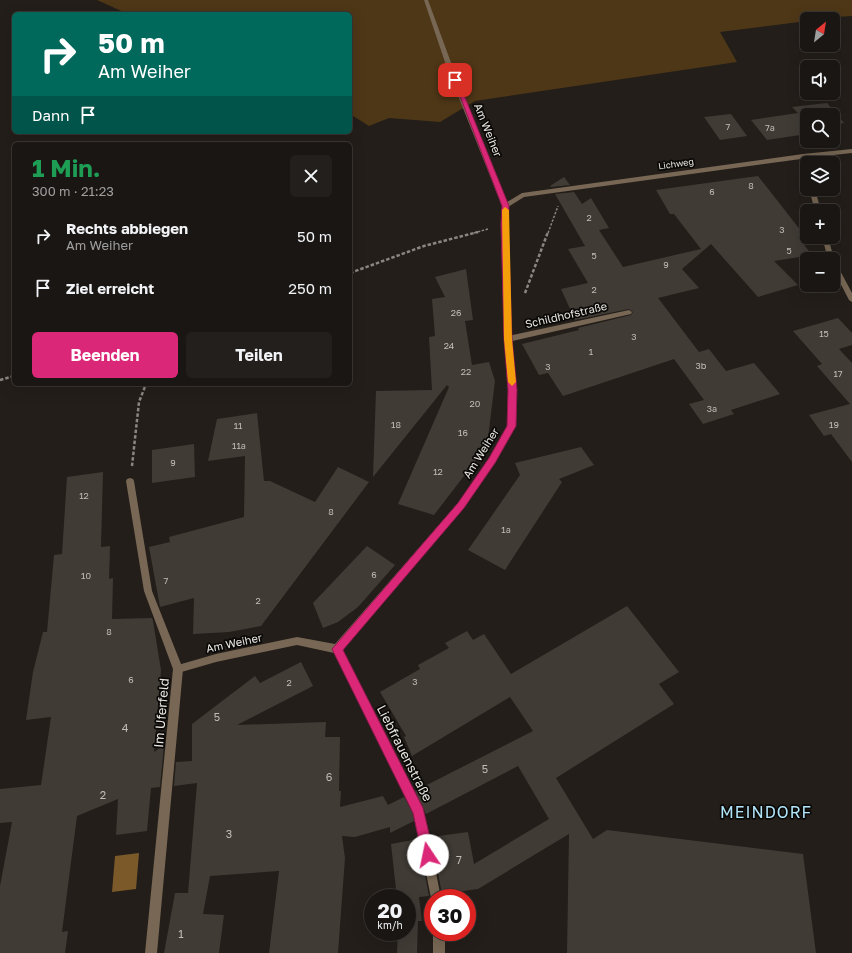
<!DOCTYPE html>
<html lang="de">
<head>
<meta charset="utf-8">
<style>
  :root { --surface:#1a1613; --page:#231f1c; --text:#f1f3f6; --muted:#9f9fa0; --line:#383533; --accent:#db2777 }
  body { margin:0; font-family:"Golos Text",sans-serif; background:var(--page); color:var(--text); height:100vh; display:flex; flex-direction:column; font-size:15px; white-space:nowrap }
  * { box-sizing:border-box; margin:0 }
  p { font-size:13px; color:var(--muted) }
  .icon { flex:none; width:22px; height:22px; fill:none; stroke:currentColor; stroke-width:2; stroke-linecap:round; stroke-linejoin:round }
  .map { position:relative; flex:1; overflow:hidden }
  .side { position:absolute; left:12px; top:142px; width:340px; height:244px; display:flex; flex-direction:column; background:var(--surface); border-radius:6px; box-shadow:0 4px 16px #0002,0 0 0 1px var(--line) }
  .side>* { flex:none }
  .hud { position:absolute; left:12px; top:12px; width:340px; height:122px; border-radius:6px; box-shadow:0 4px 16px #0002,0 0 0 1px var(--line); background:#00695c; color:#fff; overflow:hidden }
  .needle { width:26px; rotate:30deg }
  .fabs { position:absolute; left:800px; top:12px; display:grid; gap:8px }
  .fabs a { display:grid; place-items:center; width:40px; height:40px; border-radius:6px; background:var(--surface); box-shadow:0 4px 16px #0002,0 0 0 1px var(--line); font-size:20px }
  .speed { position:absolute; left:364px; top:889px; display:flex; gap:8px; font-size:20px; font-weight:700; text-align:center }
  .speed>* { display:grid; place-content:center; width:52px; height:52px; border-radius:50%; background:var(--surface); box-shadow:0 4px 16px #0002,0 0 0 1px var(--line); line-height:1 }
  .speed small { font-size:10px; font-weight:400 }
  .speed .limit { border:6px solid #d22; background:#fff; color:#111 }
  .pin { position:absolute; display:grid; place-items:center; width:34px; height:34px; color:#fff; margin:-17px; border-radius:8px; box-shadow:0 2px 6px #0006 }
  .me { position:absolute; width:44px; margin:-22px; rotate:349deg; stroke-linejoin:round; filter:drop-shadow(0 0 3px #0008) }
  .turn { display:flex; align-items:center; gap:14px; height:84px; padding:0 20px; font-size:18px }
  .turn .icon { width:52px; height:52px; stroke-width:2.5 }
  .turn b { display:block; font-size:28px; line-height:34px }
  .then { display:flex; align-items:center; height:38px; padding:0 20px; background:#0003; gap:8px; font-size:15px }
  .round { display:grid; place-items:center; flex:none; width:42px; height:42px; border-radius:6px; background:var(--page) }
  .head { display:flex; align-items:center; justify-content:space-between; height:68px; padding:0 20px }
  h1 { font-size:24px; font-weight:700; line-height:30px; color:#1e9e55 }
  .button { display:flex; gap:8px; margin-top:auto; padding:8px 20px }
  .button a { flex:1; height:46px; border-radius:6px; background:var(--accent); color:#fff; font-size:16px; font-weight:700; line-height:46px; text-align:center }
  .button a+a { background:var(--page); color:var(--text) }
  ul { padding:0; list-style:none }
  li { display:flex; align-items:center; gap:12px; height:52px; padding:0 20px }
  li div { flex:1 }
  li b { display:block; font-size:15px }
  li em { font-style:normal }
  .map>svg:first-child { display:block }
  .green { fill:#4e3717 }
  .water { fill:#7b5928 }
  .building { fill:#403b35 }
  .lines { fill:none; stroke-linecap:round; stroke-linejoin:round }
  .path-far1 { stroke:#8a8681; stroke-width:1.5; stroke-dasharray:2.5 1.5; stroke-linecap:butt }
  .path { stroke:#8a8681; stroke-width:2.5; stroke-dasharray:3.5 2; stroke-linecap:butt }
  .lane { fill:#776754; fill-rule:evenodd }
  .street { fill:#776754; fill-rule:evenodd }
  .route { fill:#db2777; stroke:#8e194d }
  .slow { fill:#f59e0b }
  .labels { text-anchor:middle; stroke-width:3.5; stroke-linejoin:round; paint-order:stroke }
  .number-label { font-size:9px; fill:#c0bcb8 }
  .far-street-label { font-size:9px; fill:#eae7e3; stroke:#0a0907 }
  .street-label { font-size:11px; fill:#eae7e3; stroke:#0a0907 }
  .near-number-label { font-size:11px; fill:#c0bcb8 }
  .near-street-label { font-size:13px; fill:#eae7e3; stroke:#0a0907 }
  .near-quarter-label { font-size:16px; letter-spacing:1px; fill:#b1e5f9; stroke:#0a0907 }
</style>
</head>
<body>
<div class="map">
<svg width="852" height="953" viewBox="0 0 852 953">
  <rect width="100%" height="100%" fill="#231e19"/>
  <!-- green -->
  <path class="green" d="M97,0H852V16L807,19V21L720,32L737,62L475,101L440,122L389,118L369,126L350,114V14H128Z"/>
  <!-- water -->
  <path class="water" d="M139,853L136,889L112,892L115,856Z"/>
  <!-- building -->
  <path class="building" d="M827,103L844,123L833,125V115H807V134L767,140L751,120L798,113L792,107Z
    M731,114L747,136L720,140L704,117Z
    M758,176L805,236L798,237L812,255L774,261L798,285L758,297L711,244L682,269L699,288L658,298L699,352L709,349L726,371L754,363L780,394L731,410L734,414L703,424L689,404L704,400L674,359L563,396L548,373L539,375L522,344L579,330L578,328L631,315L633,312L629,309L575,320L561,289L588,283L568,249L585,246L555,194L574,192L582,204L591,198L609,228L599,230L623,267L701,249L674,214H670L656,190Z
    M564,177L570,185L551,187L550,186Z
    M466,269L473,320L465,321L472,365L489,362L495,381L487,446L434,515L398,504L449,387L447,385L373,477L376,391L432,390L429,337L435,336L432,299L445,297L435,277Z
    M838,318L852,333V345L839,349L852,363V462L831,434L824,436L809,415L850,404L817,366L822,364L793,331Z
    M257,413L264,481H270L315,502L338,467L369,482L261,626L229,632L193,634L194,598L160,607L149,547L170,542L169,537L244,517L245,456L208,461L217,419Z
    M194,444L195,477L152,483V450Z
    M581,447L594,465L559,479L562,482L505,570L468,550L520,475L515,463Z
    M103,472L101,547L110,546L109,579L113,578L112,619L152,618L153,621L161,670L154,752L164,745L160,787L151,788L147,831L116,835L118,799L77,816L62,932L68,931L65,953H0V886L12,822L0,823V789L41,785L51,717L26,720L33,672L43,632H47L54,555L62,554L67,477Z
    M367,546L395,565L358,607L338,622L323,628L313,603Z
    M627,606L679,672L659,684L674,704L556,778L593,839L607,830L803,854L816,953H567L569,834L478,889L442,894L431,837L468,832L474,864L549,819L518,766L426,814L415,791L533,731L510,697L412,756L404,737L406,736L380,692L420,669L418,665L449,648L445,643L467,631L473,640L484,634L511,674Z
    M301,662L313,686L237,725L326,722L325,737H340L339,791H341L340,807L383,796L388,805L404,797L413,813L414,821L390,833V827L355,837L342,836L345,858L338,953H269L279,871L210,876L203,914L224,915L219,953H164L175,893H188L197,783L174,786L176,762L192,761V724L255,676L260,683Z
    M418,839L429,896L419,897L422,921H418L417,953H397L398,932H407V898H397L391,844Z"/>
  <g class="lines">
    <!-- path-far1 -->
    <path class="path-far1" d="M474,233L488,229
      M548,233L558,206"/>
    <!-- path -->
    <path class="path" d="M350,273L424,246L478,232
      M525,293L548,232
      M0,380L14,376
      M132,466L139,402L146,384"/>
    <!-- lane -->
    <path class="lane" d="M629,310L632,312L631,314L508,342L504,339L508,336Z
      M130,478L133,479L134,481L152,591L183,669L157,953H145L173,669L144,591L126,481L127,479Z"/>
    <!-- street -->
    <path class="street" d="M424,0H428L453,68L507,202L522,193L803,154L852,149V153L806,158L808,163L807,173L804,171L801,159L524,197L508,207L507,224L512,339L516,390V426L495,463L464,507L342,650L424,812L441,898H433V902L431,898L414,813L334,653L297,645L216,662L178,673L175,672L173,669L175,666L178,665L216,654L297,637L335,644L458,503L489,459L508,426V390L504,339L501,224L502,206L447,68Z
      M809,189H815L821,211H815Z
      M822,237H828L834,259L833,261V259H828Z
      M833,261L836,263L852,293V302L849,300L833,269Z
      M433,932H445V953H433Z"/>
  </g>
  <!-- route -->
  <path class="route" d="M453,78L458,80L509,206L508,224L512,339L517,390L516,426L495,463L464,508L343,650L423,808L434,855L432,859L428,861L423,859L422,855L413,813L332,649L458,503L489,458L507,426L508,390L504,339L501,224L502,206Z"/>
  <!-- slow -->
  <path class="slow" d="M505,207L509,210L512,339L516,382L512,386L508,382L504,339L502,210Z"/>
  <g class="labels">
    <!-- number labels -->
    <g class="number-label">
      <text x="728" y="130">7</text>
      <text x="770" y="131">7a</text>
      <text x="751" y="189">8</text>
      <text x="712" y="195">6</text>
      <text x="589" y="221">2</text>
      <text x="782" y="233">3</text>
      <text x="789" y="254">5</text>
      <text x="594" y="259">5</text>
      <text x="666" y="268">9</text>
      <text x="594" y="293">2</text>
      <text x="456" y="316">26</text>
      <text x="824" y="337">15</text>
      <text x="634" y="340">3</text>
      <text x="449" y="349">24</text>
      <text x="591" y="355">1</text>
      <text x="701" y="369">3b</text>
      <text x="548" y="370">3</text>
      <text x="466" y="375">22</text>
      <text x="838" y="377">17</text>
      <text x="475" y="407">20</text>
      <text x="712" y="412">3a</text>
      <text x="396" y="428">18</text>
      <text x="834" y="428">19</text>
      <text x="238" y="429">11</text>
      <text x="463" y="436">16</text>
      <text x="239" y="449">11a</text>
      <text x="173" y="466">9</text>
      <text x="438" y="475">12</text>
      <text x="84" y="499">12</text>
      <text x="331" y="515">8</text>
      <text x="506" y="533">1a</text>
      <text x="374" y="578">6</text>
      <text x="86" y="579">10</text>
      <text x="166" y="584">7</text>
      <text x="258" y="604">2</text>
      <text x="109" y="635">8</text>
      <text x="131" y="683">6</text>
      <text x="415" y="685">3</text>
      <text x="289" y="686">2</text>
    </g>
    <!-- far-street labels -->
    <g class="far-street-label">
      <text transform="translate(676 164) rotate(-8)" y="3">Lichweg</text>
    </g>
    <!-- street labels -->
    <g class="street-label">
      <text transform="translate(488 130) rotate(68)" y="4">Am Weiher</text>
      <text transform="translate(566 315) rotate(-13)" y="4">Schildhofstraße</text>
      <text transform="translate(481 453) rotate(-58)" y="4">Am Weiher</text>
      <text transform="translate(234 643) rotate(-12)" y="4">Am Weiher</text>
    </g>
    <!-- near-number labels -->
    <g class="near-number-label">
      <text x="217" y="721">5</text>
      <text x="125" y="732">4</text>
      <text x="485" y="773">5</text>
      <text x="329" y="781">6</text>
      <text x="103" y="799">2</text>
      <text x="229" y="838">3</text>
      <text x="459" y="864">7</text>
      <text x="181" y="938">1</text>
    </g>
    <!-- near-street labels -->
    <g class="near-street-label">
      <text transform="translate(161 713) rotate(-85)" y="5">Im Uferfeld</text>
      <text transform="translate(405 753) rotate(63)" y="5">Liebfrauenstraße</text>
    </g>
    <!-- near-quarter labels -->
    <g class="near-quarter-label">
      <text x="766" y="818">MEINDORF</text>
    </g>
  </g>
</svg>
<div class="fabs">
<a><svg class="needle" viewBox="-14 -14 28 28"><path d="M0-13l5 13h-10z" fill="#e53935"/><path d="M0 13l5-13h-10z" fill="#9f9fa0"/></svg></a>
<a><svg class="icon" aria-label="sound" viewBox="0 0 24 24"><path d="M4 9h4l5-4v14l-5-4H4zM17 9q2 3 0 6"/></svg></a>
<a><svg class="icon" aria-label="search" viewBox="0 0 24 24"><circle cx="10" cy="10" r="6"/><path d="M15 15l6 6"/></svg></a>
<a><svg class="icon" aria-label="layers" viewBox="0 0 24 24"><path d="M12 4l9 5-9 5-9-5zM3 14l9 5 9-5"/></svg></a>
<a>+</a>
<a>−</a>
</div>
<div class="speed"><div>20<small>km/h</small></div><div class="limit">30</div></div>
<div class="pin" style="left:455px;top:80px;background:#d93025"><svg class="icon" aria-label="arrive" viewBox="0 0 24 24"><path d="M6 21V4h12l-3 4 3 4H6"/></svg></div>
<svg class="me" style="left:428px;top:855px" viewBox="-20 -20 40 40"><circle r="19" fill="#fff"/><path d="M0-13L10 11 0 6-10 11z" fill="#db2777"/></svg>
<div class="hud">
<div class="turn"><svg class="icon" aria-label="right" viewBox="0 0 24 24"><path d="M7 20v-9h11M14 6l5 5-5 5"/></svg><div><b>50 m</b>Am Weiher</div></div>
<div class="then">Dann<svg class="icon" aria-label="arrive" viewBox="0 0 24 24"><path d="M6 21V4h12l-3 4 3 4H6"/></svg></div>
</div>
<section class="side">
<div class="head"><div><h1>1 Min.</h1><p>300 m · 21:23</p></div><a class="round"><svg class="icon" aria-label="close" viewBox="0 0 24 24"><path d="M6 6l12 12M18 6L6 18"/></svg></a></div>
<ul>
<li><svg class="icon" aria-label="right" viewBox="0 0 24 24"><path d="M7 20v-9h11M14 6l5 5-5 5"/></svg><div><b>Rechts abbiegen</b><p>Am Weiher</p></div><em>50 m</em></li>
<li><svg class="icon" aria-label="arrive" viewBox="0 0 24 24"><path d="M6 21V4h12l-3 4 3 4H6"/></svg><div><b>Ziel erreicht</b></div><em>250 m</em></li>
</ul>
<div class="button"><a>Beenden</a><a>Teilen</a></div>
</section>
</div>
</body>
</html>
